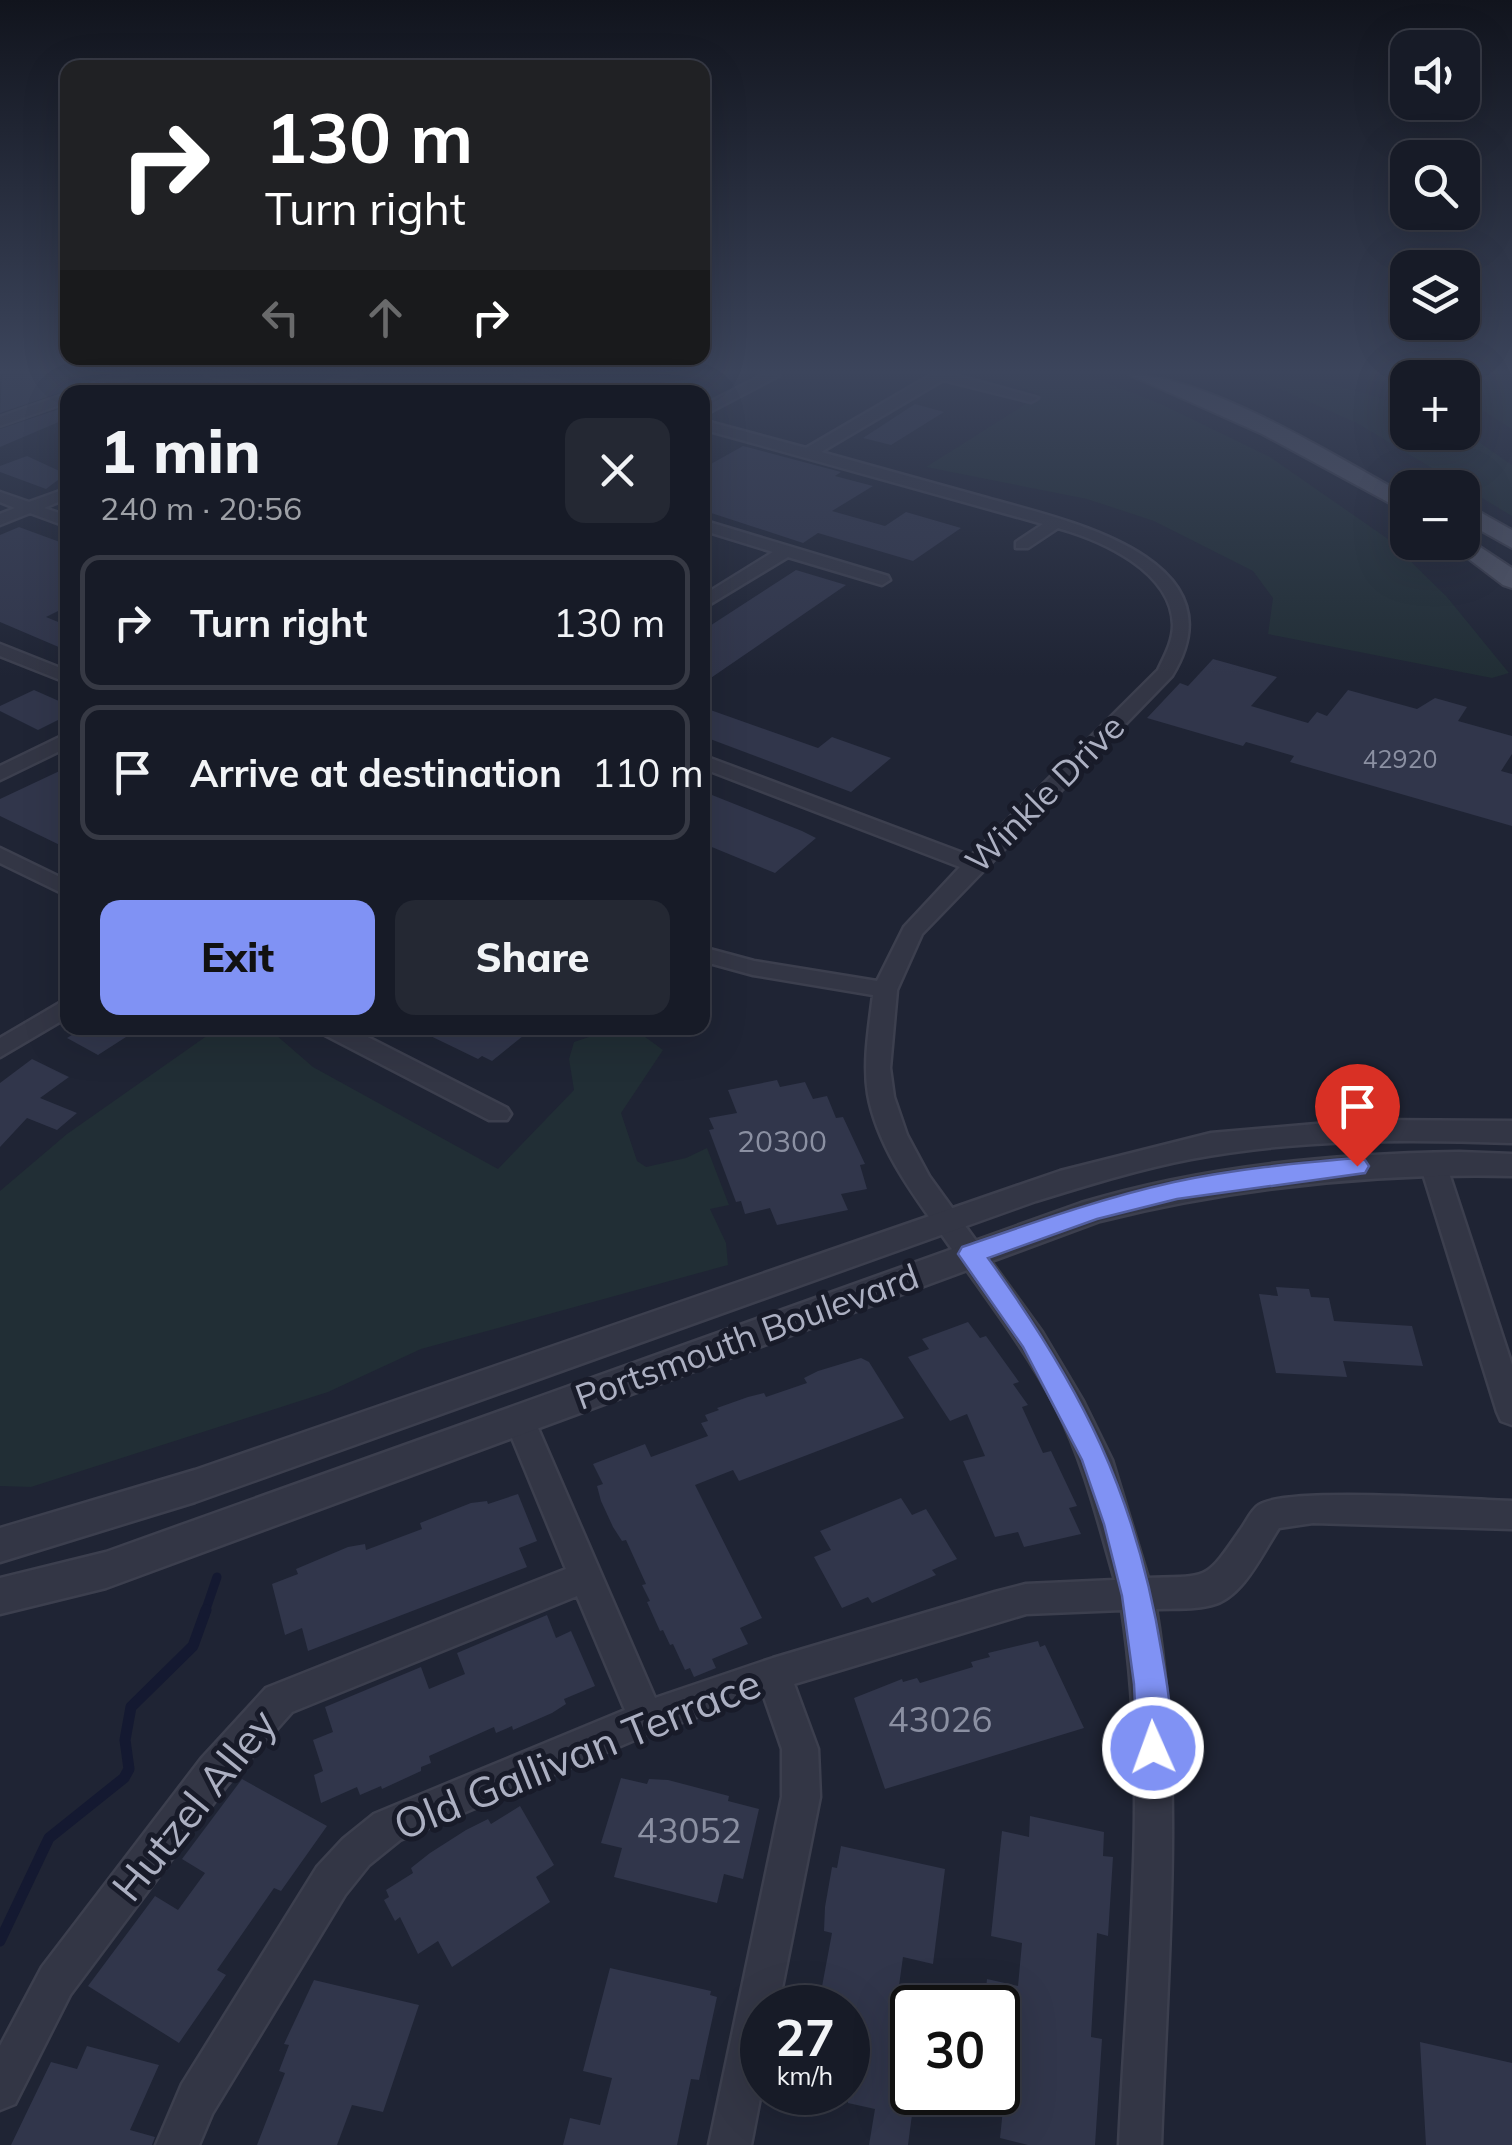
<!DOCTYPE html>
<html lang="en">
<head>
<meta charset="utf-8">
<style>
  :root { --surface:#171b27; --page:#242833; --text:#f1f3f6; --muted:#9ea1a7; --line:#363944; --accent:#8092f4 }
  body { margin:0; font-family:Mulish,sans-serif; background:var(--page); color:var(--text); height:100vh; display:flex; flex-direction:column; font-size:38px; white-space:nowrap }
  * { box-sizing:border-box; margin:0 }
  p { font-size:32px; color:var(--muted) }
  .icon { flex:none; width:55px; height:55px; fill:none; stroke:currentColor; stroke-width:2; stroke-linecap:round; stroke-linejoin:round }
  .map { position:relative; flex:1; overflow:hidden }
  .side { position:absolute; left:60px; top:385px; width:650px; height:650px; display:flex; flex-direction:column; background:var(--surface); border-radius:20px; box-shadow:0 10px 40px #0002,0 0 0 2px var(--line) }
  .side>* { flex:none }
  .hud { position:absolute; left:60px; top:60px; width:650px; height:305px; border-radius:20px; box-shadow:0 10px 40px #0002,0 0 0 2px var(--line); background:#202124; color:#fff; overflow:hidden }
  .controls { position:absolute; left:1390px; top:30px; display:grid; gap:20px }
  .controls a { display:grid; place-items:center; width:90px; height:90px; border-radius:20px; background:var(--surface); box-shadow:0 10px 40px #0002,0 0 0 2px var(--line); font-size:50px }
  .speed { position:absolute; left:740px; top:1985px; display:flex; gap:20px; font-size:50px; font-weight:700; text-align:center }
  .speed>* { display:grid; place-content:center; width:130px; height:130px; border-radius:50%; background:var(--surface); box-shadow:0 10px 40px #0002,0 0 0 2px var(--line); line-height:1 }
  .speed small { font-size:25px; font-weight:400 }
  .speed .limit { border:5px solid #111; border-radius:15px; background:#fff; color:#111 }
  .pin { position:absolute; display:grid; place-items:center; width:85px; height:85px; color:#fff; margin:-102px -42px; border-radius:50% 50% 50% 0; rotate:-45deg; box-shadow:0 0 10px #0007 }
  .pin .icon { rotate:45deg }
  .me { position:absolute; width:110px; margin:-55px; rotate:358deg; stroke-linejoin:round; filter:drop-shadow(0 0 8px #0008) }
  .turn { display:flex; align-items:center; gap:35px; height:210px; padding:0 40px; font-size:45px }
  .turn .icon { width:130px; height:130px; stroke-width:2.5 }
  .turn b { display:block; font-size:70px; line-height:85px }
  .lanes { display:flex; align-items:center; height:95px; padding:0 40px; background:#0003; justify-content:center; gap:50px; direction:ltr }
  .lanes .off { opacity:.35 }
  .round { display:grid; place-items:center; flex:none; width:105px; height:105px; border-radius:20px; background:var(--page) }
  .headline { display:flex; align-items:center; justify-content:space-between; height:170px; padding:0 40px }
  h1 { font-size:60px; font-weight:800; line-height:75px }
  .action { display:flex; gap:20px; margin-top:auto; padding:20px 40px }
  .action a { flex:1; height:115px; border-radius:20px; background:var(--accent); color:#111; font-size:40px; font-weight:800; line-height:115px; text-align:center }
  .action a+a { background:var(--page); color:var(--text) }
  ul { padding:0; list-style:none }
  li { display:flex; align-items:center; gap:30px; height:135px; margin:0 20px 15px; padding:0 20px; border:5px solid var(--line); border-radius:20px }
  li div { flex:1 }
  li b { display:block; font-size:38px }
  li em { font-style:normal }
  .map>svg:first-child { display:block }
  .green { fill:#212e35 }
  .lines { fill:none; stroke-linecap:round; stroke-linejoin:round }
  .stream-far1 { stroke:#141931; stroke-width:9 }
  .stream { stroke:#141931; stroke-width:11 }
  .building { fill:#31364b }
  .minor-casing { stroke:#3c3f4e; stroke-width:5 }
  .tertiary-casing { stroke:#3c3f4e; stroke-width:5 }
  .primary-casing { stroke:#3c3f4e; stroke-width:4 }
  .minor { fill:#333645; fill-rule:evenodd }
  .tertiary { fill:#333645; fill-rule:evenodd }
  .primary { fill:#505465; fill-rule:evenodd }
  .route { fill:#8092f4; stroke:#535f9f; stroke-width:2.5 }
  .labels { text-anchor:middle; stroke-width:10; stroke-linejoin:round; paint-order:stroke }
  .far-number-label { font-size:25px; fill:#8b90a2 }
  .number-label { font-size:30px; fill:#8b90a2 }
  .street-label { font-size:35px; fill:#acb0c2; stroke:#181b29 }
  .near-number-label { font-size:35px; fill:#8b90a2 }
  .near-street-label { font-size:42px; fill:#acb0c2; stroke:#181b29 }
</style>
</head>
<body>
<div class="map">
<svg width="1512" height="2145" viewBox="0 0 1512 2145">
  <rect width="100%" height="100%" fill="#1f2434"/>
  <!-- green -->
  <path class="green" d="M991,375H1086L1159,403L1270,457L1388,539L1447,597L1509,673L1492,678L1268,634L1273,598L1253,571L1154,521L1087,499L926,467L1040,395Z
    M1248,375C1303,375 1355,389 1407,407L1408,432H1463L1470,436L1512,465V516L1357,423Z
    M1347,375H1512V429L1480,409L1463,403L1462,378H1408L1407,388Z
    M218,1028H268L313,1067L498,1169L574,1090L569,1059L574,1042L613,1029L633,1028L663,1050L621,1113L637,1161L646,1167L686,1158L707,1148L729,1205L710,1209L726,1243L728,1265L421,1349L328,1392L31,1487L0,1486V1191L67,1134Z"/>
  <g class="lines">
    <!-- stream-far1 -->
    <path class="stream-far1" d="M205,1612L217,1577"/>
    <!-- stream -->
    <path class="stream" d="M0,1941L49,1838L124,1778L129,1769L125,1740L131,1707L193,1646L206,1610"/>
  </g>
  <!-- building -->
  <path class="building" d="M2,375H68V390L0,413Z
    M915,404L944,412L891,445L863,438Z
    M68,406V418L0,447V429Z
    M743,446L841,472L835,476L873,486L832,511L885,526L906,512L961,528L913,561L818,533L803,543L702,510V469Z
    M27,456L66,474L46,489L0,472V466Z
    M19,527L68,545V606L46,617L68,626V651L0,622V535Z
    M796,570L846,585L702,684V631Z
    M1213,659L1277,677L1251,706L1308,723L1317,712L1327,716L1348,690L1417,709L1435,698L1467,707L1458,721L1512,736V754L1501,771L1512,774V826L1290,762L1294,756L1246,742L1243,746L1147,718L1180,683L1188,686Z
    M34,690L68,705V715L38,730L0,711V706Z
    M702,707L818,748L832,737L891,758L851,792L702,736Z
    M68,767V849L0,816V799Z
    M702,791L802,831L816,838L775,873L702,843Z
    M83,1028H140L98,1055L67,1038Z
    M414,1028H533L492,1061L482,1056L478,1059Z
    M32,1059L69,1077L40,1098L77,1113L57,1130L27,1118L0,1147V1083Z
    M777,1080L780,1087L805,1082L813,1099L827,1096L836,1118L843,1117L865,1164L860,1165L867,1189L841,1194L848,1210L777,1225L770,1208L745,1214L741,1201L736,1202L709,1130L714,1129L709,1118L737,1113L728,1090Z
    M1276,1287L1309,1289L1311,1297L1329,1298L1334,1321L1412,1326L1423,1366L1343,1361L1347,1377L1276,1373L1259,1294L1278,1296Z
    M968,1322L980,1338L986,1336L1019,1382L1013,1384L1028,1405L1022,1407L1043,1453L1051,1451L1077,1506L1069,1508L1081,1534L1024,1547L1018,1532L995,1537L963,1461L985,1456L967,1414L950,1421L908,1357L929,1349L922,1339Z
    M861,1358L869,1362L904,1418L739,1481L733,1470L695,1485L762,1618L740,1628L748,1644L712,1659L716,1668L694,1677L690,1668L685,1670L673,1644L670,1645L663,1630L660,1631L647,1602L650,1601L642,1585L646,1584L626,1540L622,1541L613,1527L601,1501L597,1486L603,1484L593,1464L645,1444L651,1457L708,1436L701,1423L708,1421L705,1415L719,1410L717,1408L748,1397L764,1393L766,1397L807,1383L804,1378L818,1371Z
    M518,1494L537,1541L519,1548L527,1567L308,1651L302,1628L285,1635L272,1584L298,1574L296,1569L348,1547L365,1544L366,1550L422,1529L420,1523L471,1503L487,1501L488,1504Z
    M901,1498L912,1515L926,1509L957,1559L932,1570L936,1575L872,1603L868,1597L842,1608L814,1557L831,1550L820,1531Z
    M547,1615L556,1638L571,1631L595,1686L564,1699L566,1704L552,1713L513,1730L512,1726L496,1733L494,1727L429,1756L431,1763L421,1767V1771L382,1789L381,1786L360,1795L357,1787L321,1803L314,1775L323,1771L313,1740L333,1732L325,1707L421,1667L429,1689L465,1674L457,1653Z
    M1038,1641L1040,1647L1045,1645L1084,1728L885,1789L854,1698L902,1679L903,1682L917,1678L920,1683L973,1667L971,1662L990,1657L988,1653Z
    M621,1778L647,1784L649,1779L668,1780L729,1796L728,1801L759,1809L743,1879L724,1874L717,1903L614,1877L622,1848L601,1843Z
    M242,1779L327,1826L281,1891L274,1888L217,1970L226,1975L179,2043L88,1986L155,1896L178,1910L205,1873L182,1859Z
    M520,1806L554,1865L536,1877L550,1902L452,1967L438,1941L418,1954L400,1917L395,1921L384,1900L389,1897L386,1890L413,1873L411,1868L430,1853L466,1830L488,1819L491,1824Z
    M1030,1816L1104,1832L1103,1856L1113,1857L1108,1936L1097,1933L1091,2037L1102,2039L1095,2145H1028L1000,2138L1003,2109L998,2107V2008H984L987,1979L1018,1986L1022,1943L991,1936L1002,1831L1029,1837Z
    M841,1846L945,1869L933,1964L903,1957L897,2000L912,2004L915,2092L908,2145H869L875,2109L848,2103V2008H818L832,1933L824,1931L825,1907L832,1867L837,1868Z
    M610,1968L711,1991L710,1995L717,1997L699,2080L691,2079L677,2145H563L570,2118L600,2125L612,2078L583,2071Z
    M314,1980L419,2005L383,2112L352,2105L337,2145H257L285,2073L279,2071L289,2045L284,2044Z
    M1420,2042L1512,2063V2145H1426Z
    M87,2046L159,2065L130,2130L155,2137L152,2145H11L51,2062L77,2069Z"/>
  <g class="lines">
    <!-- minor casing -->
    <g class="minor-casing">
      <path id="minor" d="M114,375H134L92,392H74Z
        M206,375H228L276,392H256Z
        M342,375H361L324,392H306Z
        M515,375H538L591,392H570Z
        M763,375H780L702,416V406Z
        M931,375H955L1038,398L1031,402L943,380L821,452C875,467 929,482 983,497C1060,519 1245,556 1172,676L922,934L897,990L890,1068L894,1097L907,1135L929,1176L1042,1332L1083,1401L1112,1460L1148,1578C1210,1576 1205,1581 1241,1529C1246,1522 1252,1509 1259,1505C1286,1486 1470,1500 1512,1501V1529L1313,1523L1279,1528C1263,1552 1243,1598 1212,1605C1195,1610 1174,1608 1156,1609C1185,1785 1167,1967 1161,2145H1119C1127,1968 1149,1786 1122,1610L1026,1614L794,1684L818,1749L820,1797L778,2008H762V2088L751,2145H709L782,1797V1749L763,1694L651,1733L400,1840L369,1865L345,1895L212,2114L199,2145H156L182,2084L317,1867L343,1839L374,1814L625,1710L577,1596L292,1712L227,1785L70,1995L15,2104L0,2110V2046L42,1967L201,1759L266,1688L566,1569L505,1421L509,1412L520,1408L531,1412L655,1698L773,1658L995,1592L1026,1584L1115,1580C1098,1521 1084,1462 1056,1407C1024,1346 981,1291 942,1235C912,1193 877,1146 868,1094C863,1062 869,1028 873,995L753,975L702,961V947L754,961L877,981L904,927L960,867L702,768V755L971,856L1158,670C1165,655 1173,641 1173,625C1172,571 1101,540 1058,528L1028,548H1016V542L1043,524L702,429V420L806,448Z
        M68,393V402L0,426V417Z
        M68,488V498L44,508L68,516V527L30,513L0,525V514L15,508L0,502V492L29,502Z
        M702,520L888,576L890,580L882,585L788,557L702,609V596L773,552L702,530Z
        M0,644L68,671V683L0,656Z
        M68,733V747L0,780V766Z
        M0,848L68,881V896L0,863Z
        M68,998V1017L0,1057V1038Z
        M320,1028H350L507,1108L511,1114L507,1120H489L323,1034Z
        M1433,1155L1442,1157L1446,1164L1512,1365V1425L1501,1421L1497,1412L1420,1164L1424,1157Z"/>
    </g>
    <!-- tertiary casing -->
    <g class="tertiary-casing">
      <path id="tertiary" d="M1362,1120L1512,1121V1143C1405,1139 1297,1139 1191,1159C1139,1169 1088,1185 1036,1201L195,1502L0,1562V1528L195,1470L1060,1171L1211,1133Z
        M1459,1152L1512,1154V1176C1372,1173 1236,1187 1100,1221L106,1588L0,1614V1578L106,1552L1081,1203C1203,1166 1332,1154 1459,1152Z"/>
    </g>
    <!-- primary casing -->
    <g class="primary-casing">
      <path id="primary" d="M1130,375C1207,375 1338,458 1408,496V513L1262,434Z
        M1462,502L1512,530V548L1462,520Z
        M1462,535L1512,568V588L1503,585L1453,547L1450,542H1462Z"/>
    </g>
    <!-- minor -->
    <use href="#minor" class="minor"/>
    <!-- tertiary -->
    <use href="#tertiary" class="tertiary"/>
    <!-- primary -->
    <use href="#primary" class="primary"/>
  </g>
  <!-- sky -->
  <linearGradient id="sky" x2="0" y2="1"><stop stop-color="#11141d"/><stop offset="0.55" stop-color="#3c455c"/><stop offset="1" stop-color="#3c455c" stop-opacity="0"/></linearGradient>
  <rect width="1512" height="676" fill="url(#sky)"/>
  <!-- route -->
  <path class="route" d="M1357,1158L1365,1160L1369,1166L1365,1173L1177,1199L1097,1219L988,1258C1082,1388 1136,1493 1162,1654C1167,1685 1177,1731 1165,1760L1153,1765L1141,1760L1137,1748L1134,1684L1122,1596L1104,1524L1082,1460L1023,1347L958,1254L962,1247C1032,1223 1102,1198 1174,1182C1234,1169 1296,1163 1357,1158Z"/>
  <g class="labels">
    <!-- far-number labels -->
    <g class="far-number-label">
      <text x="1400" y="768">42920</text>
    </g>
    <!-- number labels -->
    <g class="number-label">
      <text x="782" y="1152">20300</text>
    </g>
    <!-- street labels -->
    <g class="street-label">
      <text transform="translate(1045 794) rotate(-45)" y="12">Winkle Drive</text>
      <text transform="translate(747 1337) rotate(-20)" y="12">Portsmouth Boulevard</text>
    </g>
    <!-- near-number labels -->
    <g class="near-number-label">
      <text x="940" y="1732">43026</text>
      <text x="689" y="1843">43052</text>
    </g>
    <!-- near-street labels -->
    <g class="near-street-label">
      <text transform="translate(577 1754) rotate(-22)" y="15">Old Gallivan Terrace</text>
      <text transform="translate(194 1805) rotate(-51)" y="15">Hutzel Alley</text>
    </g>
  </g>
</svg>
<div class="controls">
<a><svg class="icon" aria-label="sound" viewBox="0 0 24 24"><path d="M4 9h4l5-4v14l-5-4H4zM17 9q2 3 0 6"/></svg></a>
<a><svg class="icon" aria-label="search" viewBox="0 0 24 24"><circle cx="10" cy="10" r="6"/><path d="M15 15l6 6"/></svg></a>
<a><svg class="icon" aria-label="layers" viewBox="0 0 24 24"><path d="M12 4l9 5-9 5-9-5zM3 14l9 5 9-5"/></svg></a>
<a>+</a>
<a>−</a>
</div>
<div class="speed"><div>27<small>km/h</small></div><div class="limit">30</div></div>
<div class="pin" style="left:1357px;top:1166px;background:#d93025"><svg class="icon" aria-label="arrive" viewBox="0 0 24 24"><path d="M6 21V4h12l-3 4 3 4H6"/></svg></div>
<svg class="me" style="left:1153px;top:1748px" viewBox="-20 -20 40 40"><circle r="17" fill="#8092f4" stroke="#fff" stroke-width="3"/><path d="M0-11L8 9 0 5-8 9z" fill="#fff"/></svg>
<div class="hud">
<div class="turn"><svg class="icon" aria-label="right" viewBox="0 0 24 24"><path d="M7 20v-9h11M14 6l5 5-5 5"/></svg><div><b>130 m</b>Turn right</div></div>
<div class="lanes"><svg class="icon off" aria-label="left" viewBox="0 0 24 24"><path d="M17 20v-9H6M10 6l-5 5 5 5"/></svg><svg class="icon off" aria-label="ahead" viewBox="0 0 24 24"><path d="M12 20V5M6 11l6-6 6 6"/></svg><svg class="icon" aria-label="right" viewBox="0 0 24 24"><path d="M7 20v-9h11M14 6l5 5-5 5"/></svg></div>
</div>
<section class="side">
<div class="headline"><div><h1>1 min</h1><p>240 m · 20:56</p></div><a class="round"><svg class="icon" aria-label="close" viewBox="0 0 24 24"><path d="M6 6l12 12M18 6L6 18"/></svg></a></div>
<ul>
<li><svg class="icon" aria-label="right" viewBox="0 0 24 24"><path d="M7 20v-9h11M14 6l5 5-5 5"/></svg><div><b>Turn right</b></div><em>130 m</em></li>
<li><svg class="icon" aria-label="arrive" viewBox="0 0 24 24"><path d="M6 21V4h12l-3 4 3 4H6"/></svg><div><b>Arrive at destination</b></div><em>110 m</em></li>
</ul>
<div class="action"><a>Exit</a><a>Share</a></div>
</section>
</div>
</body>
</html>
